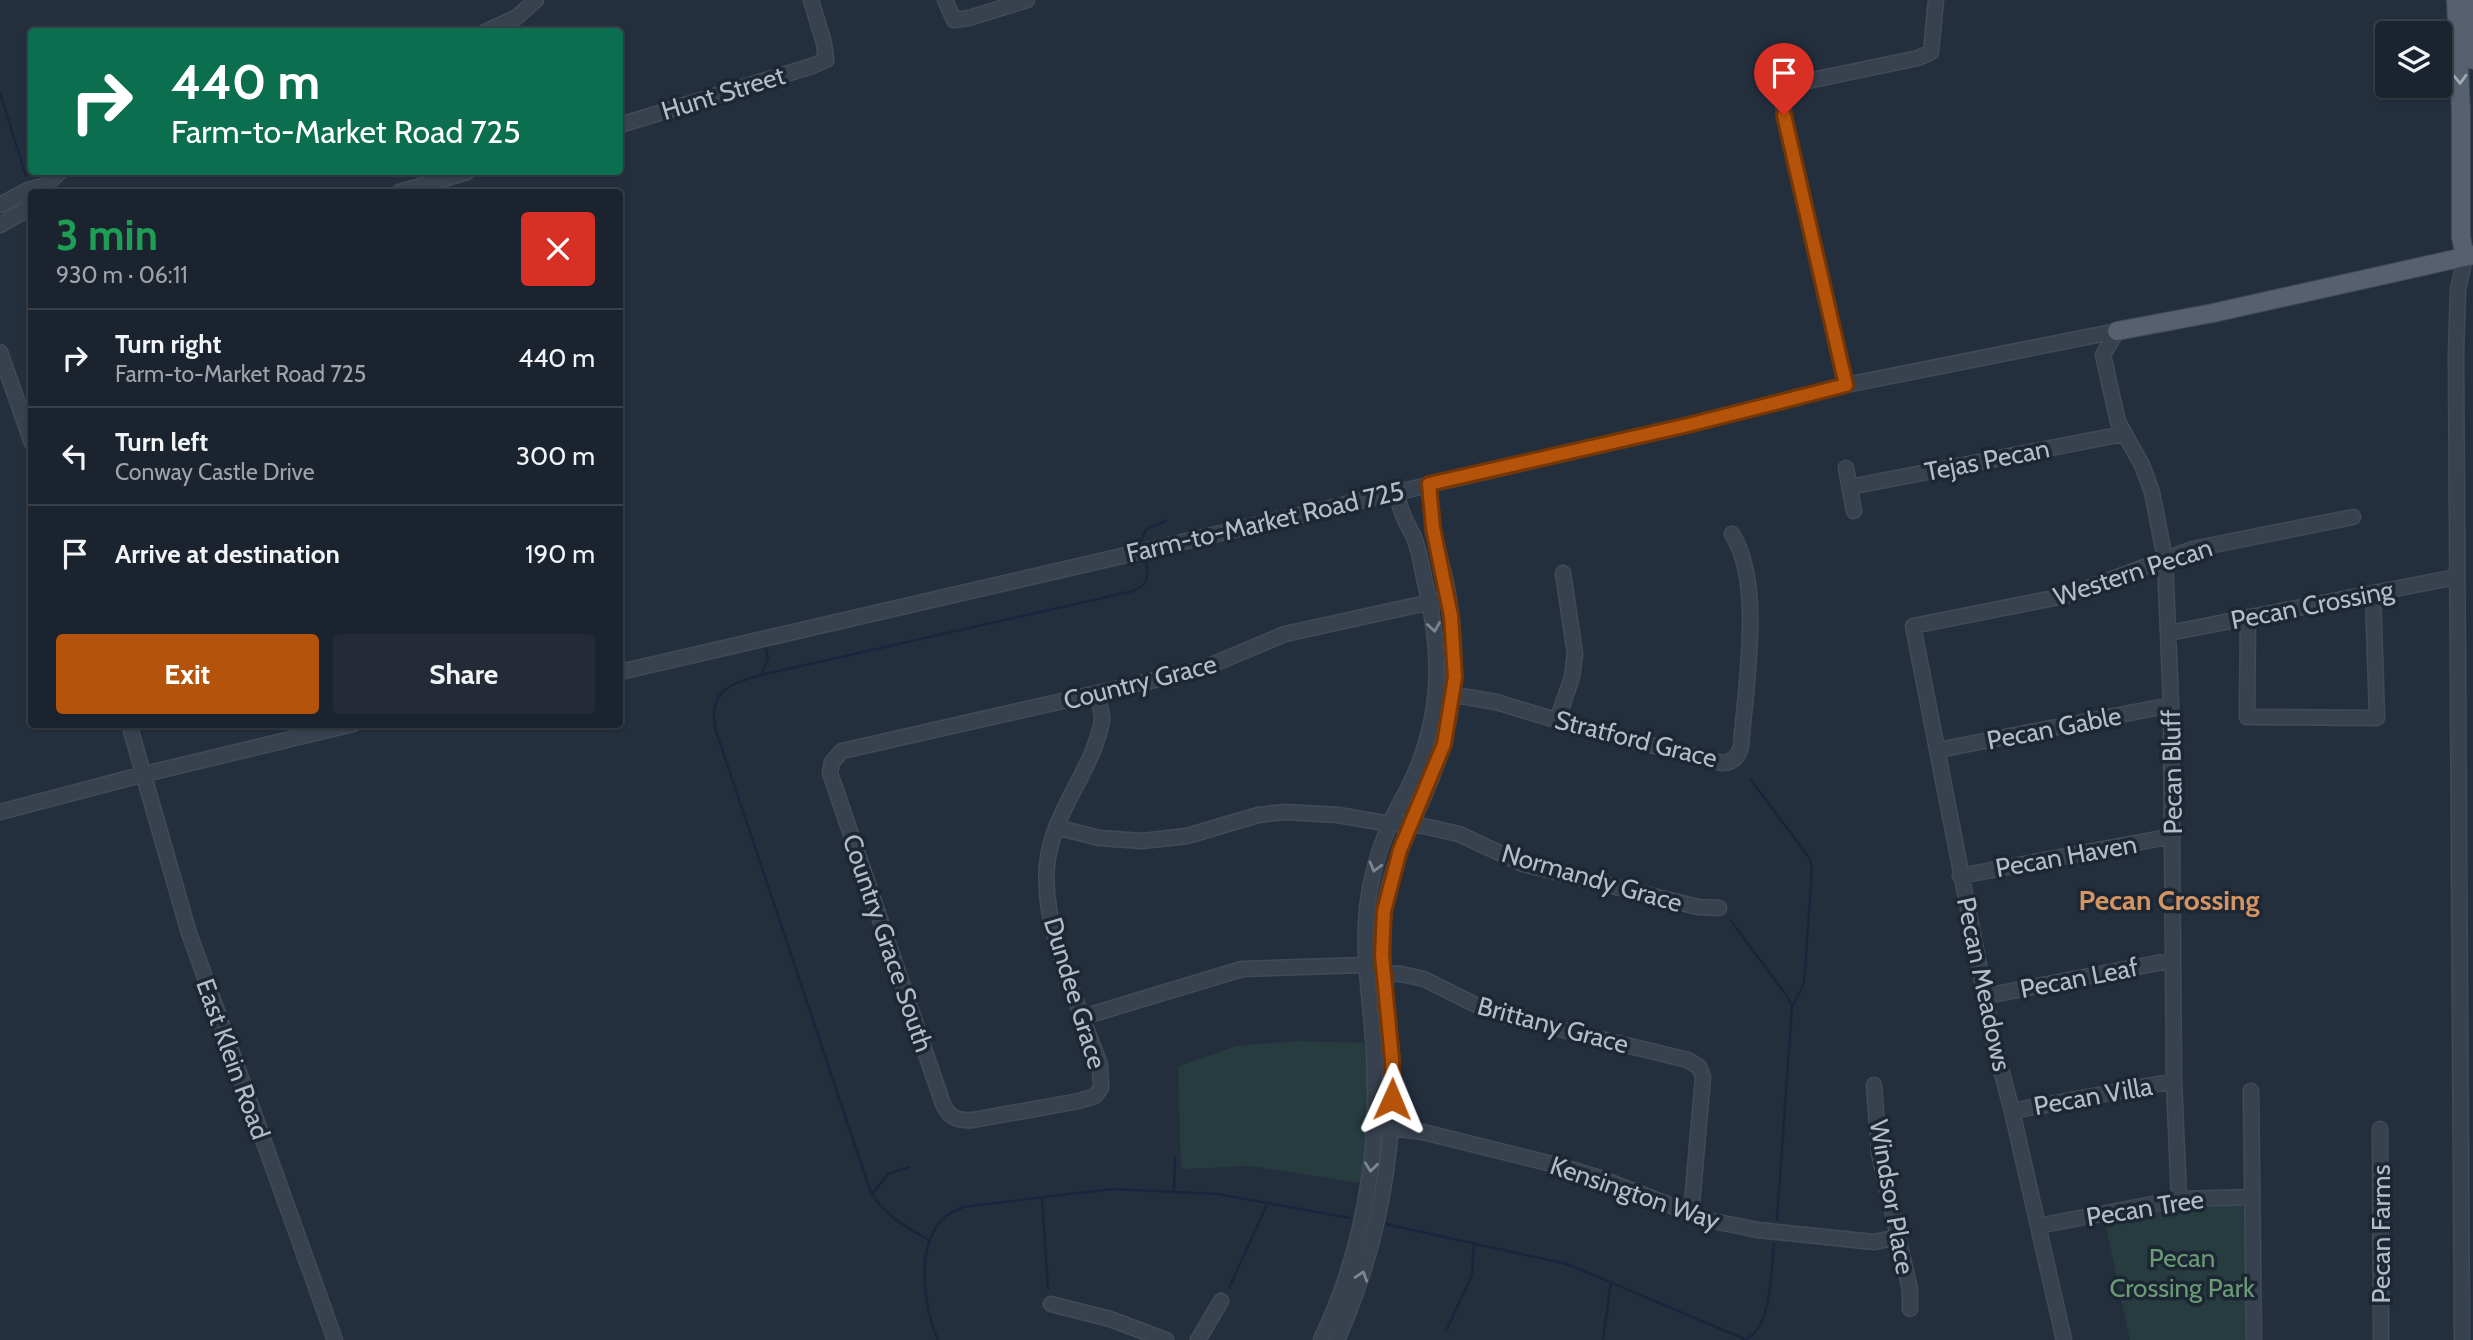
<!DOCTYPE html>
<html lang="en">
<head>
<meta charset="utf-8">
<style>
  :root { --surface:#1b232e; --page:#242b36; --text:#f1f3f6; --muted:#a0a4aa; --line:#39404a; --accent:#b45309 }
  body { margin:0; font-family:Cabin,sans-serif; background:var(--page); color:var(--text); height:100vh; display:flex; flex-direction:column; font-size:26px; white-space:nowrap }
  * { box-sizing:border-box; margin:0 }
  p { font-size:23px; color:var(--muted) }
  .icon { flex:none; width:38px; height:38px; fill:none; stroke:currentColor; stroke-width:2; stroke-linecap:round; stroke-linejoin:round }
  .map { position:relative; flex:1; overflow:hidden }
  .sheet { position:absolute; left:28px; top:189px; width:595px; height:539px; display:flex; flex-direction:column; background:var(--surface); border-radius:7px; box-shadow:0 2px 5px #0004,0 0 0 2px var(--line) }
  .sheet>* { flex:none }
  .banner { position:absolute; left:28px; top:28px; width:595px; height:147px; border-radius:7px; box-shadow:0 2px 5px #0004,0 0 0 2px var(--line); background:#0b6e4f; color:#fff; overflow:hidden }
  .controls { position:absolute; left:2375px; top:21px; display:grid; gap:14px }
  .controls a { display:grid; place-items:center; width:77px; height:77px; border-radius:7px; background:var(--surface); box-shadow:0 2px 5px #0004,0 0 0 2px var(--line); font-size:35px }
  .pin { position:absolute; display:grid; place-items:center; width:60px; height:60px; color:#fff; margin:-72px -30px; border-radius:50% 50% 50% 0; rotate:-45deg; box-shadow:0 0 7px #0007 }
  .pin .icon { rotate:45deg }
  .me { position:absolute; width:77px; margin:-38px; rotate:1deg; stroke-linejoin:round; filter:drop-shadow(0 0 5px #0008) }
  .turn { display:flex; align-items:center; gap:24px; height:147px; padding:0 28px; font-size:32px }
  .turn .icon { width:91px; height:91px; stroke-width:2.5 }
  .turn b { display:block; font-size:49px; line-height:60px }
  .round { display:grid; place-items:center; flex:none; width:74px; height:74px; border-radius:7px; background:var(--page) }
  .overview { display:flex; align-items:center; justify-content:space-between; height:119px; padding:0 28px }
  h1 { font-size:42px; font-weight:800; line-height:52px; color:#1e9e55 }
  .button { display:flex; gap:14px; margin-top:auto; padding:14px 28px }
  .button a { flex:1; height:80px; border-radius:7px; background:var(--accent); color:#fff; font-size:28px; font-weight:800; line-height:80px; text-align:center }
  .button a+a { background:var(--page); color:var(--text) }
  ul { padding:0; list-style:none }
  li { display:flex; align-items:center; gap:21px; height:98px; padding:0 28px; border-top:2px solid var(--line) }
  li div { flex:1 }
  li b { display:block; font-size:26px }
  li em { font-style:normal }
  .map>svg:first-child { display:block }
  .green { fill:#263c3f }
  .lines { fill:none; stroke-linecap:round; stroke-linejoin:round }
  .stream { stroke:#17263c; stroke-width:2.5 }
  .minor-casing { stroke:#414a57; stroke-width:17 }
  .major-casing { stroke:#414a57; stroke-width:20 }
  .minor { stroke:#38414e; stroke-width:14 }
  .major { stroke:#56606e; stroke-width:18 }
  .oneway { stroke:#a1aab7 }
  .oneway2 { stroke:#7c8592 }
  .route-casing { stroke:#753606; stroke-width:18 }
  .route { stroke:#b45309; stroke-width:12 }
  .labels { text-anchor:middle; stroke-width:7; stroke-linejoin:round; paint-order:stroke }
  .street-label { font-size:26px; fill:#b4bcc9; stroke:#1d2633 }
  .park-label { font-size:26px; fill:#6b9a76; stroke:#1d2633 }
  .neighbourhood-label { font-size:28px; font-weight:bold; fill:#d59563; stroke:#1d2633 }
</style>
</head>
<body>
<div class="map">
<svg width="2473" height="1340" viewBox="0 0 2473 1340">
  <rect width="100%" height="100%" fill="#242f3e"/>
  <!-- green -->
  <path class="green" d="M1297,1041L1364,1043L1368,1095L1361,1183L1250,1166L1181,1169L1178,1067L1236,1046Z
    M2192,1204H2239L2247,1210L2248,1340H2130L2105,1221Z"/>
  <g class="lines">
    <!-- stream -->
    <path class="stream" d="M0,93L26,176
      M1141,541L1146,529L1166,521
      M762,674L768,658L765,644
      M1751,780L1810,859L1812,869L1804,984L1792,1007L1777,1219
      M1731,921L1787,996L1792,1006
      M1174,1192L1175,1158
      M873,1193L888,1174L909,1167
      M1042,1198L1048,1289
      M1385,1224L1567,1264L1747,1340
      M929,1240C906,1227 883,1215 870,1190L716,731C707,692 728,684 761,675L1133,591C1148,585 1149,577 1146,562
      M1229,1288L1268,1202
      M1446,1331L1472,1275L1474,1242
      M1748,1338C1772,1324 1771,1270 1774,1244
      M938,1340C923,1308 915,1244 944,1218C949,1213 956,1210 963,1207L1112,1189L1218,1194L1350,1218
      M1603,1340L1611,1282"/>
    <!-- minor casing -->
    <g class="minor-casing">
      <path id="minor" d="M945,0L954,20L969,18L1027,0
        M485,32L517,17L536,0
        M620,125L812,66L826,60L824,43L811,0
        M38,192L60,172
        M400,192L467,172
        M0,205L28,190L43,186
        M0,225L21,213L32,201
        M2117,331L2103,355L2118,422L2142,465L2152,492L2165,559L2171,705L2174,1081L2179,1199
        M0,352L32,443
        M1846,385L1784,115L1783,91L1798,83L1918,58L1931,52L1936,0
        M1846,468L1854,511
        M1850,487L2123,434
        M2248,617L2247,717L2377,718L2373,593
        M2169,633L2456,577
        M620,672L1688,425L1846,385L2117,331
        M1444,693L1496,702L1579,727L1722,763C1732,763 1738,757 1741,747C1745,688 1764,584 1732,534
        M1097,694C1099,703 1102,711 1102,720C1101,731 1096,741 1093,751C1077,789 1051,823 1047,865C1041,927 1079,1006 1100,1065L1101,1088L1095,1096L1079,1101L973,1120C958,1121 949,1118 943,1104L830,773L832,762L842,751L1199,670L1285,634L1449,598
        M1557,721L1572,677L1575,654L1563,573
        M129,724L189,933L335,1340
        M1938,750L2171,705
        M0,812L141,775L353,724
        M1056,827L1099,838L1142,841L1187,836L1258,815L1285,812L1338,815L1390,824L1410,823L1459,834L1523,864L1698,907L1719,908
        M1960,876L2173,836
        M1986,996L2173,960
        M1083,1017L1242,969L1365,965L1383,973L1401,974L1424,979L1480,1007L1505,1016L1688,1060L1699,1067L1703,1077L1691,1215
        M1874,1085L1879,1153L1910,1290V1309
        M2251,1091L2254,1340
        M2012,1111L2174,1081
        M1383,1127L1423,1132L1560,1166L1600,1178L1708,1220L1758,1230L1864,1241L1875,1242L1897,1237
        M2380,1129L2381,1340
        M2038,1226L2179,1199L2252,1197
        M1051,1304L1110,1319L1166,1340
        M1198,1340L1221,1301
        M1321,1340C1363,1252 1380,1153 1374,1056C1372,1006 1362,958 1367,908C1370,880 1378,852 1389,826C1398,805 1411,786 1419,764C1443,701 1440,646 1425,582C1422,568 1420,554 1415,540C1413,534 1409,528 1406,522C1401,512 1399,501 1395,491
        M1337,1340C1376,1252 1395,1158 1392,1062C1392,1048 1389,1034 1388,1020C1384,984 1381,950 1384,914C1390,853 1427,803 1443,745C1458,691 1457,637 1446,583C1442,565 1437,548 1433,531C1431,516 1431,499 1429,484
        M2064,1340L2012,1111L1995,1047L1913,626L2069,595L2193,549L2353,517
        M2462,1340L2456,353L2458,290L2465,257"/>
    </g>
    <!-- major casing -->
    <g class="major-casing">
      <path id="major" d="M2456,0L2461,110V237L2465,257
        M2471,0L2473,60
        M2117,331L2213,313L2473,255"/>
    </g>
    <!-- minor -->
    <use href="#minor" class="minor"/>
    <!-- major -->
    <use href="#major" class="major"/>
  </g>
  <!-- one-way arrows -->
  <defs><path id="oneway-chevron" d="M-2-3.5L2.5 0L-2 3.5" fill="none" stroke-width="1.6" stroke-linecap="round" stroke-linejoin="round" transform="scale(1.75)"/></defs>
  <use class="oneway" href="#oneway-chevron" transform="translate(2460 79) rotate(88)"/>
  <g class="oneway2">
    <use href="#oneway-chevron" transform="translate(1434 627) rotate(81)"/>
    <use href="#oneway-chevron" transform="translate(1375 867) rotate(105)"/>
    <use href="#oneway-chevron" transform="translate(1371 1167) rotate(97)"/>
    <use href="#oneway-chevron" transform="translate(1362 1276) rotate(-72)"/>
  </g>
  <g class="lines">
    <!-- route casing -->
    <g class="route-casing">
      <path id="route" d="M1392,1099V1059L1382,955L1384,911L1400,850L1444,744L1455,677L1451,616L1433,528L1429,484L1688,425L1846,385L1784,115"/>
    </g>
    <!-- route -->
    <use href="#route" class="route"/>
  </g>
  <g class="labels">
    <!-- street labels -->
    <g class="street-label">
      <text transform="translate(723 93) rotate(-17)" y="9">Hunt Street</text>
      <text transform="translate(1987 460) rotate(-11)" y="9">Tejas Pecan</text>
      <text transform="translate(1265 522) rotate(-13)" y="9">Farm-to-Market Road 725</text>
      <text transform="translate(2133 572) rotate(-18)" y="9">Western Pecan</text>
      <text transform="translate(2312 605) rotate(-11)" y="9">Pecan Crossing</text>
      <text transform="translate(1140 682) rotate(-14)" y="9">Country Grace</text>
      <text transform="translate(2054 728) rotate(-11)" y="9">Pecan Gable</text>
      <text transform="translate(1636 739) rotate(14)" y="9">Stratford Grace</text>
      <text transform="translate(2172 772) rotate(-91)" y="9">Pecan Bluff</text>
      <text transform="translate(2066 856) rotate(-10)" y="9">Pecan Haven</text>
      <text transform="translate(1592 878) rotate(16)" y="9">Normandy Grace</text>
      <text transform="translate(888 943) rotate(71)" y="9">Country Grace South</text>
      <text transform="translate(2079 978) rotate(-11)" y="9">Pecan Leaf</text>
      <text transform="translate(1984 984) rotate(78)" y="9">Pecan Meadows</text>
      <text transform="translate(1075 993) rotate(73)" y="9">Dundee Grace</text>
      <text transform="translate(1553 1025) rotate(15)" y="9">Brittany Grace</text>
      <text transform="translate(233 1059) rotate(70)" y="9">East Klein Road</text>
      <text transform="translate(2093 1096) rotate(-10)" y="9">Pecan Villa</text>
      <text transform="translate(1635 1193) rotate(19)" y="9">Kensington Way</text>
      <text transform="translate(1892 1197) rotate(80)" y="9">Windsor Place</text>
      <text transform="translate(2145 1208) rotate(-9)" y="9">Pecan Tree</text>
      <text transform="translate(2381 1234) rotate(-90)" y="9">Pecan Farms</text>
    </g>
    <!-- park labels -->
    <g class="park-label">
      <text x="2182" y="1267">Pecan<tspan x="2182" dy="30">Crossing Park</tspan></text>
    </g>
    <!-- neighbourhood labels -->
    <g class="neighbourhood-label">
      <text x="2169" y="910">Pecan Crossing</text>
    </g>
  </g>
</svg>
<div class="controls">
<a><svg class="icon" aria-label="layers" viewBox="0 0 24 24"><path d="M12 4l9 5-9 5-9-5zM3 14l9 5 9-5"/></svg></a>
</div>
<div class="pin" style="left:1784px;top:115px;background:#d93025"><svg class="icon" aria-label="arrive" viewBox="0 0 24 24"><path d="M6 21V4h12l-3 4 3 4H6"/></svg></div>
<svg class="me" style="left:1392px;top:1099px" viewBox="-20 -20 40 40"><path d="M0-17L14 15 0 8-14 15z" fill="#b45309" stroke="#fff" stroke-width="4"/></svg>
<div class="banner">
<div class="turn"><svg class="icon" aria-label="right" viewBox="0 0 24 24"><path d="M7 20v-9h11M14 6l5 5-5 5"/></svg><div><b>440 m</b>Farm-to-Market Road 725</div></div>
</div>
<section class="sheet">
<div class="overview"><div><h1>3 min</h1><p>930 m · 06:11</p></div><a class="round" style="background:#d93025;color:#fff"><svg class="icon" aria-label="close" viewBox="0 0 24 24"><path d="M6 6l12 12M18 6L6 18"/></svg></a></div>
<ul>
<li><svg class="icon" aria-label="right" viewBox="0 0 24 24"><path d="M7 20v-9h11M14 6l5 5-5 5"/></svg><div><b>Turn right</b><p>Farm-to-Market Road 725</p></div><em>440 m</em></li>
<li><svg class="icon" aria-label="left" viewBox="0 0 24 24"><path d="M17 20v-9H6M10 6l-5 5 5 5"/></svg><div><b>Turn left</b><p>Conway Castle Drive</p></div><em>300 m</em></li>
<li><svg class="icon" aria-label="arrive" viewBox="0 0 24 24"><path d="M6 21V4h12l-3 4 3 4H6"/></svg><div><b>Arrive at destination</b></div><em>190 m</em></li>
</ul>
<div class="button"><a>Exit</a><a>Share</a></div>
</section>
</div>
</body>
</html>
